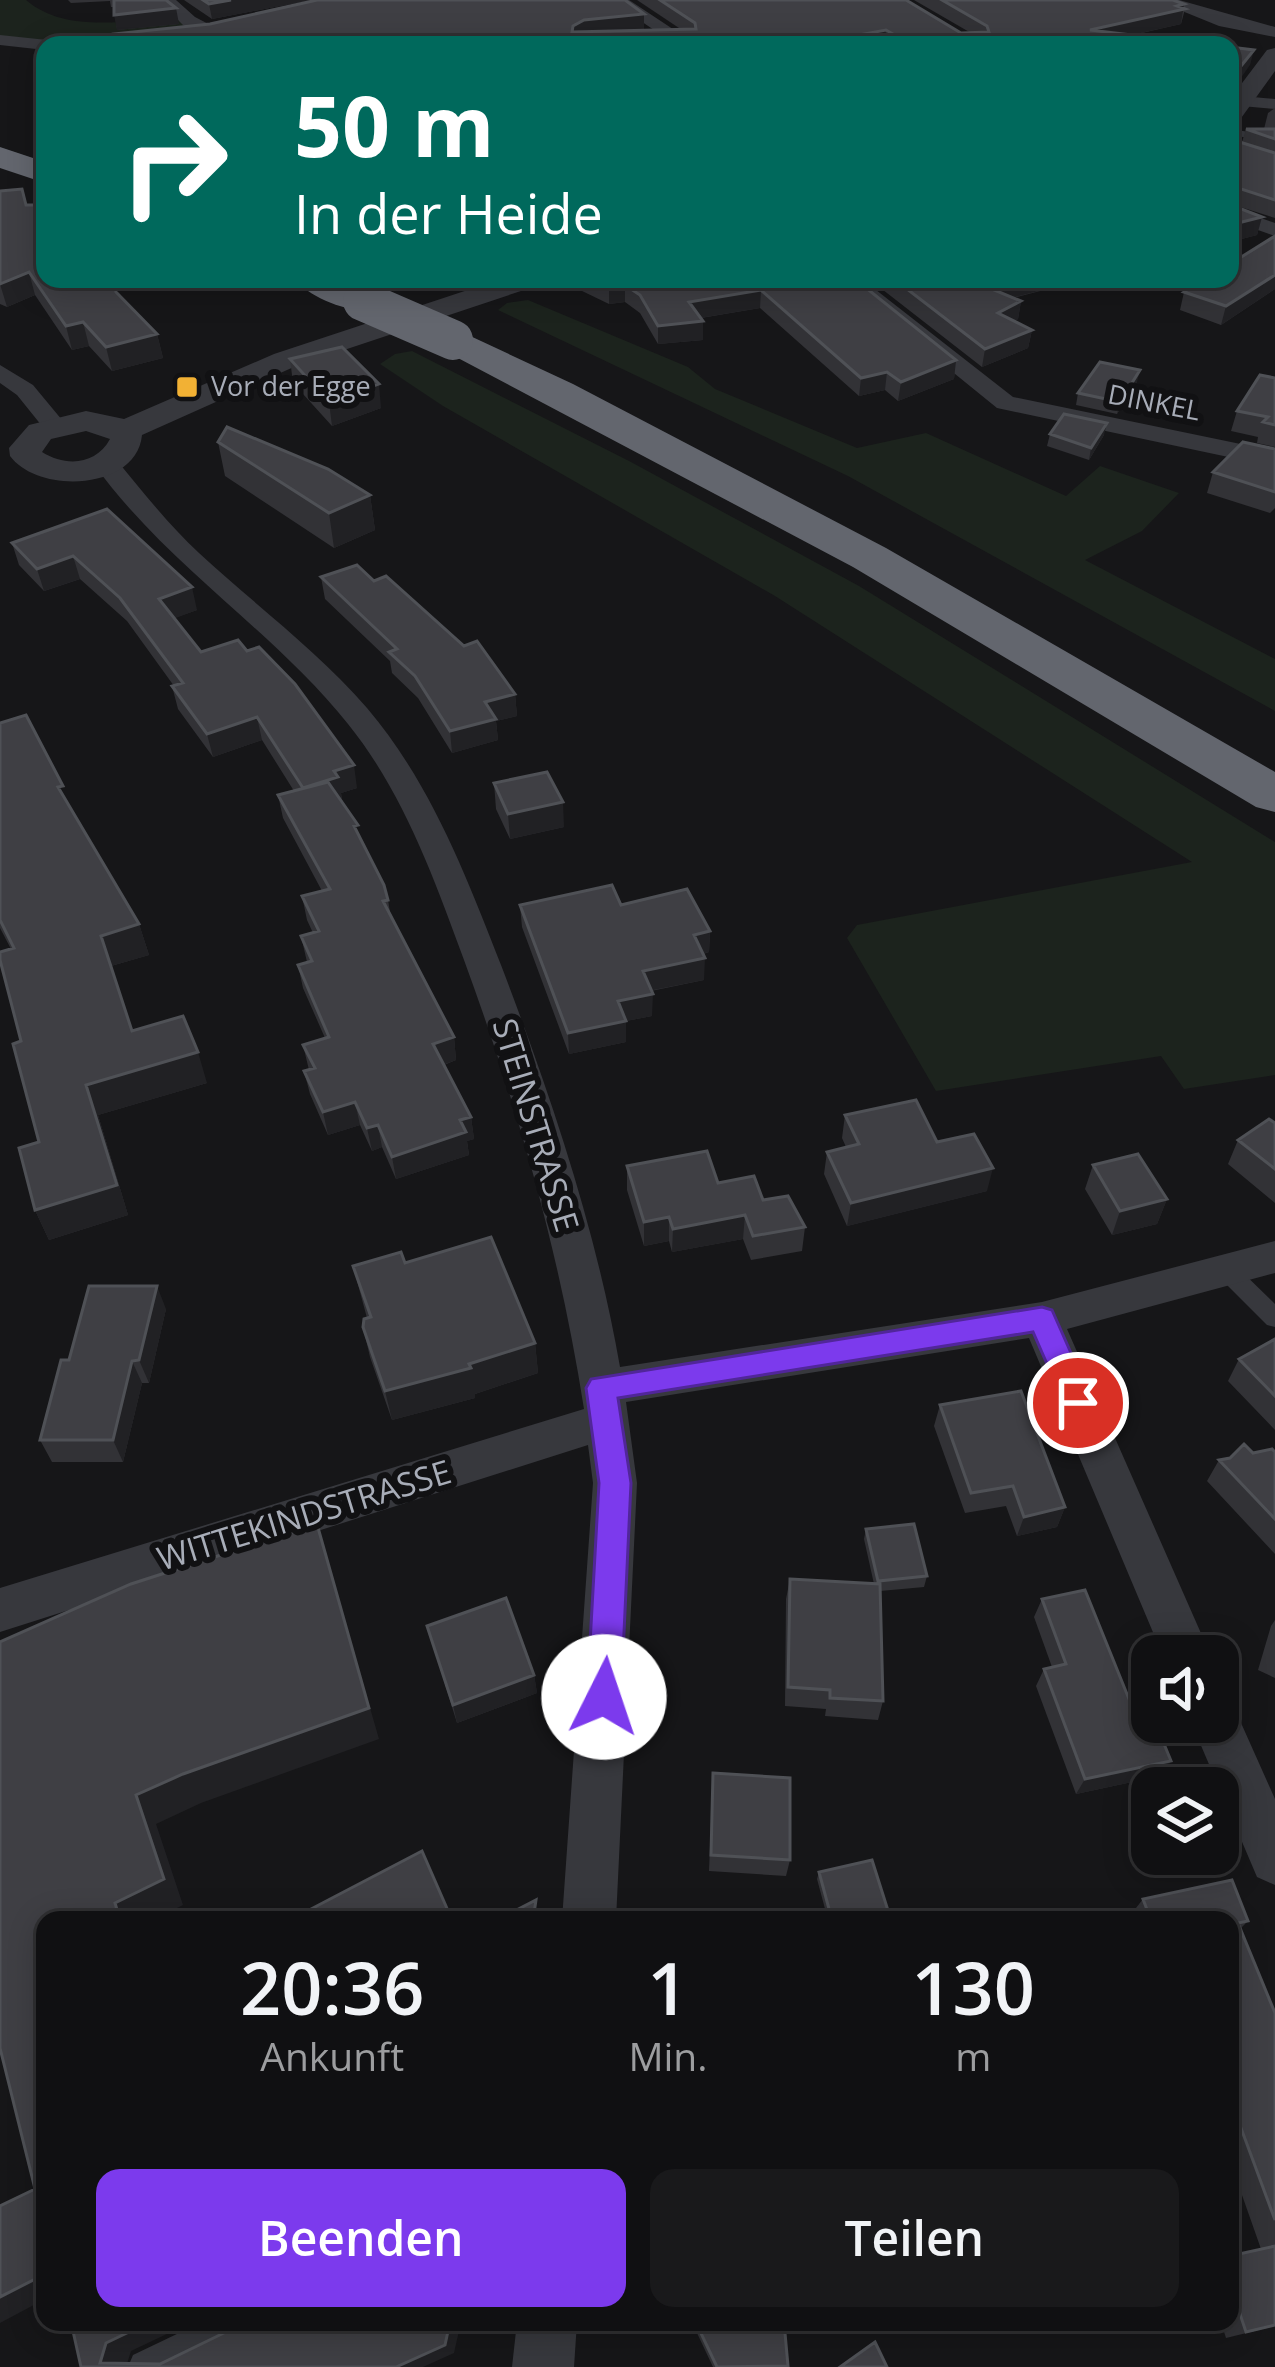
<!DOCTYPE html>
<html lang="de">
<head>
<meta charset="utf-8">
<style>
  :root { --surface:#101012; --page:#19191b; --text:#f1f3f6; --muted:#9c9d9f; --line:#303032; --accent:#7c3aed }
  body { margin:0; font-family:"Open Sans",sans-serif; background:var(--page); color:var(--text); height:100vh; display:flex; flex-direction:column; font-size:45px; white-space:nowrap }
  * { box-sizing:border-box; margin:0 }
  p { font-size:39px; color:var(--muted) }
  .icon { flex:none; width:66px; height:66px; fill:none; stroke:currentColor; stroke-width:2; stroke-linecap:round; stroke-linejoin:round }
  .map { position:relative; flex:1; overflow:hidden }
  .panel { position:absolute; left:36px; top:1911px; width:1203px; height:420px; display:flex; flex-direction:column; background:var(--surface); border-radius:24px; box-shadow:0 6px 30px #0003,0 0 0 3px var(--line) }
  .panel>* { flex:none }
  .guide { position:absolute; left:36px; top:36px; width:1203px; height:252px; border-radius:24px; box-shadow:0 6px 30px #0003,0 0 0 3px var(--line); background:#00695c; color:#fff; overflow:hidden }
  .tools { position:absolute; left:1131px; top:1635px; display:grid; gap:24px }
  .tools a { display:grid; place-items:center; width:108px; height:108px; border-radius:24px; background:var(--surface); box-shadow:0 6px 30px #0003,0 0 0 3px var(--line); font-size:60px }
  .pin { position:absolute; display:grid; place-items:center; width:102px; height:102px; color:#fff; margin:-51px; border:6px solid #fff; border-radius:50%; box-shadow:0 3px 12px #0007 }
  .me { position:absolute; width:132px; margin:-66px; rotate:4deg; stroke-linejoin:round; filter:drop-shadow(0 0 9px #0008) }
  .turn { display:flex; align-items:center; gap:42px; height:252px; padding:0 60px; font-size:54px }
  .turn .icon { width:156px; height:156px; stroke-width:2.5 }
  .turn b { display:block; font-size:84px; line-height:102px }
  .eta { display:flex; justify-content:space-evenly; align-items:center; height:204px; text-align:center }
  .eta b { font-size:72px; font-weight:600; line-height:84px }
  .cta { display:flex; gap:24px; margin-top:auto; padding:24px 60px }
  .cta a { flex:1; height:138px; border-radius:24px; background:var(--accent); color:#fff; font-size:48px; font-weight:600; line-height:138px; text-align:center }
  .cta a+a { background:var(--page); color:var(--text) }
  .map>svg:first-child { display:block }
  .green { fill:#1c231d }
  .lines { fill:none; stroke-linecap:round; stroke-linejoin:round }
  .service { fill:#37383d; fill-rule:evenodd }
  .minor { fill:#37383d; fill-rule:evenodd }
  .tertiary { fill:#37383d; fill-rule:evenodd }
  .motorway { fill:#63666e; fill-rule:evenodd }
  .motorway-bridge { stroke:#63666e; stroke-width:40 }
  .wall { fill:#323236 }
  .shaded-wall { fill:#212124 }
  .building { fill:#3f3f44; stroke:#4f5156; stroke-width:3 }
  .route { fill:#7c3aed; stroke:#51269a; stroke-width:3 }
  .poi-dot { fill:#f2b134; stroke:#111113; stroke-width:4.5 }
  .labels { text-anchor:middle; stroke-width:12; stroke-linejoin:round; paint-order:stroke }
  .far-poi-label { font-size:27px; fill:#a8adb8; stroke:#111113; text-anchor:start }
  .far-street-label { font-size:27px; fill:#a8adb8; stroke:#111113 }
  .street-label { font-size:33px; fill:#a8adb8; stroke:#111113 }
</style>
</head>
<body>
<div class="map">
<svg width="1275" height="2367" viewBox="0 0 1275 2367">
  <rect width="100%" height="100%" fill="#161618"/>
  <!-- green -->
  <path class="green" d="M0,0H26C66,34 126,20 176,18L190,26L175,33L49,43L0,38Z
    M528,300L688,367L715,389L857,448L926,433L1066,496L1100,466L1179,493L1142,531L1085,560L1275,659V711L848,476L498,310L507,303Z
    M412,351L631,462L859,586L1275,842V1075L1184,1089L1161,1056L936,1091L847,938L857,925L1192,862L775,596L443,406L380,364L395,354Z"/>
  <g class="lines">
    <!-- service -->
    <path class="service" d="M1230,129L1275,136V142L1230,135Z
      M1226,1261L1234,1264L1275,1304V1327L1267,1325L1218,1276L1215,1270L1218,1264Z
      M202,2322H253L249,2334L181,2367H128L133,2355Z"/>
    <!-- minor -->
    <path class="minor" d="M158,0H176L195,17L220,30L212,35L183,25Z
      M610,0H629L697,45H676Z
      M1155,0H1179L1275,27V37L1219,26Z
      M162,33L168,34V42L45,45V50L0,45V35L47,40Z
      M1230,95L1275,99V109L1230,105Z
      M1230,207L1275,223V236L1230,220Z
      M838,279H862L1013,397L1275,451V467L997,408Z
      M0,365L33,385L67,426L64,431H46L17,395L0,383Z
      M106,455L115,458C142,491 168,524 199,553C255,605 317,650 367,708C430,782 466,875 501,965C551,1096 596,1229 620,1367L1042,1302L1275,1241V1273L1067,1329L1211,1656H1163L1029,1338L626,1402L637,1483L616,1920H562L593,1483L588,1445L0,1632V1588L584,1409C560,1255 518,1107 464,960C434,878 403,792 348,724C271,628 167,566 93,463Z
      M1218,1699L1233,1705L1275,1799V1885L1257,1877L1191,1722H1218Z
      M517,2322H577L574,2367H512Z"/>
    <!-- tertiary -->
    <path class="tertiary" d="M1275,48V71L1239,121L1230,123V99L1267,50Z
      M501,279H543L539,285L296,366L142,435C137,490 39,495 10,456L9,448L29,425L86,411L124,419L274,354ZM86,431L110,439C96,465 66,467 42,452L51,439Z"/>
    <!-- motorway -->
    <path class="motorway" d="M0,147L45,162V183L0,168Z
      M295,279C324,279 362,275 382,301L376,309C353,315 309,298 295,279Z
      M453,328L573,384L886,548L1275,772V812L1256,807L853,567L439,348L434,340L439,332Z"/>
    <!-- motorway-bridge -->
    <path class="motorway-bridge" d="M363,301L453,340"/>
  </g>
  <!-- wall -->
  <path class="wall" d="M68,0H166L179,24L117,30L114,7H111L110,1L71,3Z
    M184,0H311L212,19Z
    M637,0H906L961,33H971L914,0H1173L1185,9L1181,24L1133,35L1215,45H113L210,24L644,29L623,31L682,30Z
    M1275,108V218L1231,204L1262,217L1257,235L1230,242V139L1242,142L1246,129H1264L1268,113Z
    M0,191L45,279L116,292L157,334L163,358L112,371L89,346L72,350L35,295L7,307L0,304Z
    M1275,236V289L1221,325L1180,310L1184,292Z
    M580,279H855L956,360L954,379L898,401L885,390L859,396L760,308L701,318L703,340L658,344L640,313L625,302L609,304L580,290Z
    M869,279H1086L1013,298L1021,301L1018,319L1014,321L1032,330L1028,348L982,367Z
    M290,359L381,408L332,426L293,383Z
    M1275,378V447L1257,443L1258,437L1231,431L1237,411Z
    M1137,382L1117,414L1076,405L1078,393Z
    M1050,434L1104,435L1089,460L1047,446Z
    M218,442L370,495L375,530L334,548L225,476Z
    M1275,449V508L1270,513L1207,493L1213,472Z
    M107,509L197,610L174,618L201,652L357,788L341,793L342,800L388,900L391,918L454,1037L456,1060L444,1065L471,1117L474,1139L467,1141L469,1155L396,1179L382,1147L372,1151L360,1125L328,1135L310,1094L304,1071L309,1070L303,1045L325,1038L303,988L298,965L307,962L301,936L313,933L307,920L302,896L322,891L283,818L278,795L294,791L262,740L213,757L178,709L172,686H174L127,621L80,579L44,591L19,565L12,543Z
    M321,577L374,581L515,694L517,716L496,721L498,740L452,753L418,698L392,673L390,661L325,599Z
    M0,723L70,807L139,924L149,955L111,966L132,1031L207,1083L98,1115L128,1215L49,1240L35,1210L39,1142L21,1041L11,949L0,928Z
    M494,783L564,827L510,839L496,809Z
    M520,905H621L710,931L709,952L703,954L704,980L651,991L652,1016L626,1021V1042L569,1054L522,927Z
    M845,1115L937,1142L987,1191L847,1226L824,1174L827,1152L846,1147L842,1138Z
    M1275,1123V1203L1228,1164L1238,1140Z
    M1093,1165L1167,1199L1157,1224L1112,1235L1085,1189Z
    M627,1166L718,1183L763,1200L805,1227L802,1251L751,1260L743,1239L672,1252L669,1241L644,1246L627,1190Z
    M405,1263L535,1343L538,1373L475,1394V1398L392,1420L370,1357L363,1327L367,1318L353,1266Z
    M166,1309L149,1383H142L123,1462H52L40,1440L69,1360Z
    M1275,1339V1430L1228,1381L1239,1359Z
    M940,1405L1065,1507L1057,1527L1017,1536L1006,1506L965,1513L934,1426Z
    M1275,1452V1554L1207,1481L1219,1460L1253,1453Z
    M866,1529L927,1576L924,1587L880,1591L883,1701L878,1720L825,1716L826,1709L785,1706L786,1599L790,1579L874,1584L864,1539Z
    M1042,1599L1131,1704L1171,1761L1160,1776L1076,1794L1036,1686L1044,1669L1052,1667L1034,1617Z
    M1275,1620V1678L1258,1670L1271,1626Z
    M427,1626L534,1675L537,1693L457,1723Z
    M713,1773L790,1860L786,1876L709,1871Z
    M819,1872L891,1920H828L817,1879Z
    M1143,1899L1248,1921L1240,1929L1275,2013V2326L1226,2338L1221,2322H1230V2256L1261,2249L1230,2161V1920H1130L1129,1917Z
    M667,2322H784L786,2367H713L697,2333L667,2334Z"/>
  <!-- shaded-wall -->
  <path class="shaded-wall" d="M231,0H311L212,19L209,4Z
    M1184,4L1181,24L1087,45L1090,30Z
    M176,8L179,24L117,30L114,15Z
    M644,14V29L584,36L572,45L573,26L584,20Z
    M886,30L885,45H804Z
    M1254,50L1250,65L1238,82L1230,83V68Z
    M1262,217L1257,235L1230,242V225Z
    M29,272L35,295L7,307L0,284Z
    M1275,275V289L1221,325L1226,306Z
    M1020,279H1086L984,305L987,287Z
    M625,285V302L609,304V286Z
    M761,290L760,308L688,320L689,302Z
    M1021,301L1018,319L995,332L998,313Z
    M703,321V340L658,344V326Z
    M83,322L89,346L72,350L66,326Z
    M1032,330L1028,348L982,367L985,349Z
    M157,334L163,358L112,371L106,347Z
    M956,360L954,379L898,401L901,382Z
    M1140,370L1137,382L1117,414L1120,402Z
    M887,372L885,390L859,396L861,378Z
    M379,384L381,408L332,426L329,402Z
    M1107,423L1104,435L1089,460L1091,448Z
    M370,495L375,530L334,548L329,513Z
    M73,556L80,579L44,591L37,569Z
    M192,587L197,610L165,622L159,599Z
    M515,694L517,716L496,721L498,740L452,753L450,731L485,702Z
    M257,717L262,740L213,757L207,734Z
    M354,765L357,788L341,793L342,800L307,811L334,771Z
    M563,802L564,827L510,839L508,814Z
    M139,924L149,955L111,966L101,936Z
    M710,931L709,952L693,956L694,935Z
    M705,958L704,980L643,992V971Z
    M653,994L652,1016L626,1021V1042L569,1054L568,1033L618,1001Z
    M454,1037L456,1060L437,1067L433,1044Z
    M198,1052L207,1083L98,1115L128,1215L49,1240L35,1210L86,1085Z
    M355,1102L360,1125L328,1135L323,1112Z
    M471,1117L474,1139L467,1141L469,1155L396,1179L392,1157L460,1120Z
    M378,1125L382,1147L372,1151L367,1128Z
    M993,1168L987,1191L847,1226L851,1203Z
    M1167,1199L1157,1224L1112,1235L1120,1211Z
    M745,1215L743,1239L672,1252L673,1229Z
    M669,1217V1241L644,1246V1222Z
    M157,1286L166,1309L149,1383L139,1360Z
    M535,1343L538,1373L475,1394V1398L392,1420L385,1391Z
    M132,1361L142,1383L123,1462L113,1440Z
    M1065,1507L1057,1527L1017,1536L1024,1517Z
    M317,1524L379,1739L201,1803L156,1824L183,1905L153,1920H120L115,1903L136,1795Z
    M534,1675L537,1693L457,1723L453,1705Z
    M1171,1761L1160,1776L1076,1794L1085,1779Z
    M45,2274V2299L0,2323V2297Z
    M150,2322H192L131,2351L126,2367L100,2363L106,2343Z
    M450,2322H461L454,2353L423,2367H396Z"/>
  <!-- building -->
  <path class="building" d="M114,0H166L176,8L114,15Z
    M203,0H231L209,4Z
    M317,0H625L644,14L584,20L573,26L572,32L696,29L695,23L660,0H906L961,33L989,32L987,26L942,0H1173L1184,4L1177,6L1185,9L1090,30L1215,45H912L886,30L804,45H113V34L210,24Z
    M1230,47L1254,50L1241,66L1230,68Z
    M1246,129H1275V139Z
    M1230,139L1275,153V200L1232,186L1231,205L1262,217L1230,225Z
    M22,189L26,205H36L45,215V279H113L116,292L157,334L106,347L83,322L66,326L29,272L0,284V191Z
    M1275,236V275L1226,306L1184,292L1206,279H1230V264Z
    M594,279H855L956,360L901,382L887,372L861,378L761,290L689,302L703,321L658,326L640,295L625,285L609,286Z
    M894,279H1020L987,287L1021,301L998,313L1032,330L985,349Z
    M342,347L379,384L329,402L290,359Z
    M1100,362L1140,370L1120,402L1078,393Z
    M1260,375L1275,378V425L1263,422L1268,417L1237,411Z
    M1064,414L1107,423L1091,448L1050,434Z
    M227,427L328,469L370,495L329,513L218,442Z
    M1243,442L1275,449V492L1213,472Z
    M107,509L192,587L159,599L201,652L238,640L247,651L259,647L295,684L354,765L334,771L338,777L303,788L257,717L207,734L172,686L183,683L120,598L73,556L37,569L12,543Z
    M357,565L374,581L386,576L464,646L477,641L515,694L485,702L496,719L450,731L415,676L389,652L397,649L321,577Z
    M26,715L63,786L58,787L139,924L101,936L132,1031L183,1016L198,1052L86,1085L117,1185L35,1210L19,1148L39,1142L13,1044L21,1041L0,960V952L14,948L0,920V723Z
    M547,772L563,802L508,814L494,783Z
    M328,782L358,825L354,826L384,885L388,900L383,901L454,1037L433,1044L471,1117L460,1120L466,1132L392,1157L378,1125L367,1128L355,1102L323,1112L304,1071L315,1068L303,1045L329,1037L298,965L312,961L301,936L319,931L302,896L330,889L278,795Z
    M612,885L621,905L687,889L710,931L694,935L705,958L643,971L653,994L618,1001L626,1021L568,1033L520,905Z
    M916,1100L937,1142L974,1134L993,1168L851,1203L827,1152L859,1144L845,1115Z
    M1269,1119L1275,1123V1169L1238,1140Z
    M707,1151L718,1183L754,1176L763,1200L788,1196L805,1227L753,1236L745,1215L673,1229L669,1217L644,1222L627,1166Z
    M1138,1154L1167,1199L1120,1211L1093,1165Z
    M491,1237L535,1343L469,1364L471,1368L385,1391L363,1327L364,1319L371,1317L353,1266L401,1252L405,1263Z
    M89,1286H157L139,1360L132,1361L113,1440H40L61,1360H69Z
    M1275,1339V1396L1239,1359Z
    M1021,1391L1065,1507L1024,1517L1013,1486L971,1493L940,1405Z
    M1244,1444L1253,1453L1272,1449L1275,1452V1519L1219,1460L1230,1458Z
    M317,1524L369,1708L183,1774L136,1795L164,1879L115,1903L120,1920H45V2274L0,2297V2206L35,2189L0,2048V1642L131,1584Z
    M914,1524L927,1576L878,1581L866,1529Z
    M790,1579L880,1584L883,1701L830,1698V1690L788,1687Z
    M1085,1590L1131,1704L1146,1700L1152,1714V1722H1155L1171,1761L1085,1779L1044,1669L1066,1664L1042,1599Z
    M506,1598L534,1675L453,1705L427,1626Z
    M713,1773L790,1778V1860L711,1855Z
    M422,1851L452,1920H290Z
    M872,1860L891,1920H832L819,1872Z
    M1232,1880L1248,1921L1238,1923L1275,2013V2220L1241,2128L1230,2131V2086H1233L1230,2078V1920H1151L1143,1899Z
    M536,1900L533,1920H497Z
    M1275,2246V2325L1246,2332L1230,2284V2256Z
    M71,2322H150L106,2343L100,2363L160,2364L232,2329L234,2322H450L445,2345L396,2367H81Z
    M667,2322H784L788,2366L717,2367L699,2329H667Z
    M875,2342L887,2367H840Z"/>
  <!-- route -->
  <path class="route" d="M1042,1307L1052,1310L1056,1319L1093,1403L1089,1412L1078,1416L1068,1412L1033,1332L618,1398L631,1483L621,1697L616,1709L604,1713L592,1709L587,1697L599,1483L586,1388L591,1379Z"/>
  <!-- markers -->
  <rect class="poi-dot" x="175" y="375" width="24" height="24" rx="6"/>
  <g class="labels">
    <!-- far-poi labels -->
    <g class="far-poi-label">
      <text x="211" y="396">Vor der Egge</text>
    </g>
    <!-- far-street labels -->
    <g class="far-street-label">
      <text transform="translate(1154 403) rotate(11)" y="9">DINKEL</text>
    </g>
    <!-- street labels -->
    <g class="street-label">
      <text transform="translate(536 1125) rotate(73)" y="12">STEINSTRASSE</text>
      <text transform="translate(304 1515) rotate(-17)" y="12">WITTEKINDSTRASSE</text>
    </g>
  </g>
</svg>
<div class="tools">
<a><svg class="icon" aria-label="sound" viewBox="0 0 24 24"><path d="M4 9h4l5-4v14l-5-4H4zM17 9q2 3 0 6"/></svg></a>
<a><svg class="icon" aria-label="layers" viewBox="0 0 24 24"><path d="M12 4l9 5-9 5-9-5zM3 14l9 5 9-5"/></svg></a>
</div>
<div class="pin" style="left:1078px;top:1403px;background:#d93025"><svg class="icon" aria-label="arrive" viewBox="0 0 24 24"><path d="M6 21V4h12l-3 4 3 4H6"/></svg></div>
<svg class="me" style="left:604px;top:1697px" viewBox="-20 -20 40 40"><circle r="19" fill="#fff"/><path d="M0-13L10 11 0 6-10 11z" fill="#7c3aed"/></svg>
<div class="guide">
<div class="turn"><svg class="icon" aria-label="right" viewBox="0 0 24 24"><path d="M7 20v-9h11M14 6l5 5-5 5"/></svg><div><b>50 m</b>In der Heide</div></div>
</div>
<section class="panel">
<div class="eta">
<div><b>20:36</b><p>Ankunft</p></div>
<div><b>1</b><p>Min.</p></div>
<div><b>130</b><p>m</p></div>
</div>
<div class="cta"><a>Beenden</a><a>Teilen</a></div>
</section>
</div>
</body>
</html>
